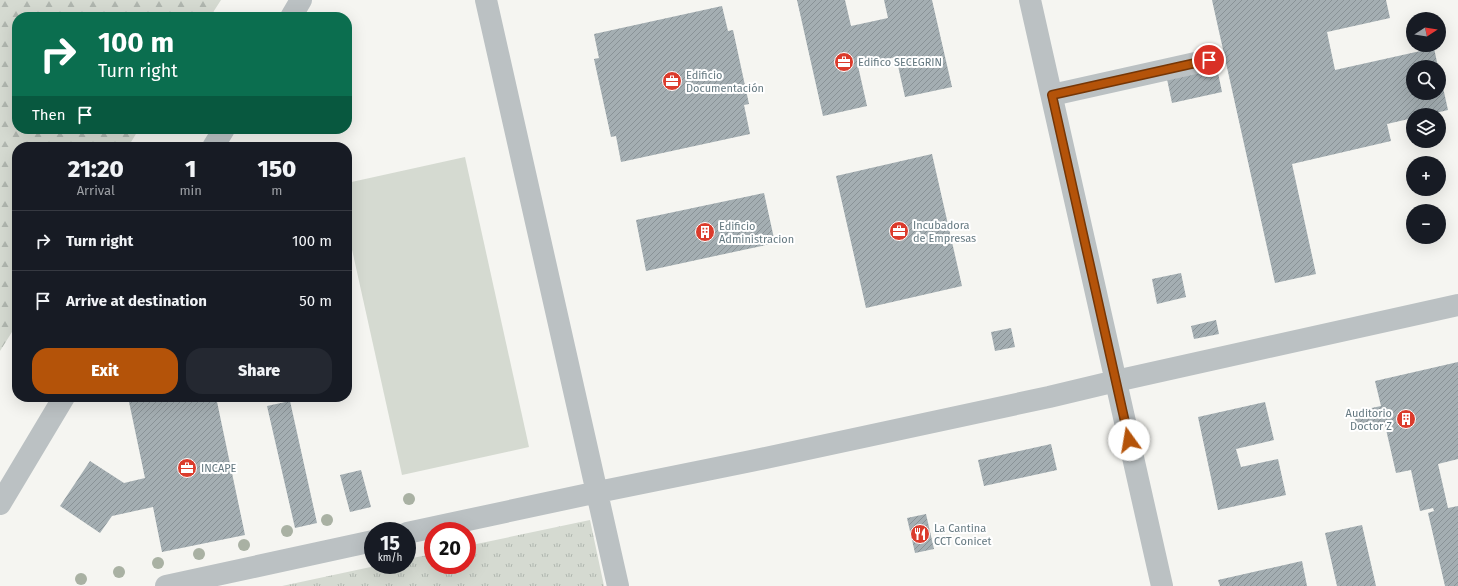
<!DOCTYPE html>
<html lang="en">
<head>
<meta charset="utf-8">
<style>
  :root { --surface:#171b24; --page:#242831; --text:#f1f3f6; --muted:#9ea1a6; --line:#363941; --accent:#b45309 }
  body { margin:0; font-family:"Fira Sans",sans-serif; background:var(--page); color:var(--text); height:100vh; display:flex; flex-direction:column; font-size:15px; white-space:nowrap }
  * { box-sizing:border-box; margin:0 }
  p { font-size:13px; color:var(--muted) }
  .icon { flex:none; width:22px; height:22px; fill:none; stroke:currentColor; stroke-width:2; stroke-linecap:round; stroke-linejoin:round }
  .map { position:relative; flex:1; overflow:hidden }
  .drawer { position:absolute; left:12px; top:142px; width:340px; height:260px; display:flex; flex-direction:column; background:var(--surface); border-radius:16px; box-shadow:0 4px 16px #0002 }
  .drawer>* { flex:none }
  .hud { position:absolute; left:12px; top:12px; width:340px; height:122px; border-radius:16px; box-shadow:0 4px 16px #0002; background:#0b6e4f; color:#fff; overflow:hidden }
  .needle { width:26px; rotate:78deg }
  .tools { position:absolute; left:1406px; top:12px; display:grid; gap:8px }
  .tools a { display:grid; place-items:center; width:40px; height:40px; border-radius:50%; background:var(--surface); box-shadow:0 4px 16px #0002; font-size:20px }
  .speed { position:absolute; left:364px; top:522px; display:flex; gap:8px; font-size:20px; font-weight:700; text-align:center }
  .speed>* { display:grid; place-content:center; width:52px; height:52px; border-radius:50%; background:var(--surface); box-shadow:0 4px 16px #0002; line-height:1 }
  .speed small { font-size:10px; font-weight:400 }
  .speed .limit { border:6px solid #d22; background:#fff; color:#111 }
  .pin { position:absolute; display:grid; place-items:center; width:34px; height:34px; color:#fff; margin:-17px; border:2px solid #fff; border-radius:50%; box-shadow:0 1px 4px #0007 }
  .me { position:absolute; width:44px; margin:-22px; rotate:347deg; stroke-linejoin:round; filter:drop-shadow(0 0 3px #0008) }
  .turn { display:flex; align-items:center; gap:14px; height:84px; padding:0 20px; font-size:18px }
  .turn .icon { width:52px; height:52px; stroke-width:2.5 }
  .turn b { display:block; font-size:28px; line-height:34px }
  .then { display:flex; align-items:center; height:38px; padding:0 20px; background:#0003; gap:8px; font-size:15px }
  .eta { display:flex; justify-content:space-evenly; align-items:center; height:68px; text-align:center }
  .eta b { font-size:24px; font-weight:800; line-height:28px }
  .button { display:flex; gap:8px; margin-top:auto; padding:8px 20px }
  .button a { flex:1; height:46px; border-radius:16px; background:var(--accent); color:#fff; font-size:16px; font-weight:800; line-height:46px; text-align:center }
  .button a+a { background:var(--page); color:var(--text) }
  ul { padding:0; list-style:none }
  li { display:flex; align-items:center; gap:12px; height:60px; padding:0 20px; border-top:1px solid var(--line) }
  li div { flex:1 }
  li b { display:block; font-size:15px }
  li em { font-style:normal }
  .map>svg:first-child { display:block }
  .grass { fill:url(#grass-tufts) }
  .forest { fill:url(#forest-firs) }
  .garden { fill:#d5dad1 }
  .building { fill:url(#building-hatch) }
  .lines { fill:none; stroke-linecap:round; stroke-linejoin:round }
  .minor { stroke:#bbc1c3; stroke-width:22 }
  .tree { fill:#a9b1a3 }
  .route-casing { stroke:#753606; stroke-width:10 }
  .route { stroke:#b45309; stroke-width:7 }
  .labels { text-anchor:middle; stroke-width:4; stroke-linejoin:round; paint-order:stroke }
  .poi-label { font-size:11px; fill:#657981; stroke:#fff; text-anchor:start }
</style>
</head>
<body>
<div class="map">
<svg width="1458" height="586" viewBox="0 0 1458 586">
  <defs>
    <pattern id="grass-tufts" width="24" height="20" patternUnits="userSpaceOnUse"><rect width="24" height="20" fill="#d5dad1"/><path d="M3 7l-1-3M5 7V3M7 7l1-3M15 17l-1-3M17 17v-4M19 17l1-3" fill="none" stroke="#b0b6af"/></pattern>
    <pattern id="forest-firs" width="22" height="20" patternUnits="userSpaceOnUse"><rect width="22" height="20" fill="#d5dad1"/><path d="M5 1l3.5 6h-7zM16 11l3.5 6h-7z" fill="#b0b6af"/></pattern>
    <pattern id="building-hatch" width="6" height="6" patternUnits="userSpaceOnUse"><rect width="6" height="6" fill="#a4aeb2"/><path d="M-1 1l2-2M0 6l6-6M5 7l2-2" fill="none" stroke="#899296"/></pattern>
  </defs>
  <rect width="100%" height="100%" fill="#f5f5f1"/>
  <!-- grass -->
  <path class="grass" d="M590,520L604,586H282L380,565H407V559L433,554V565H467V546Z"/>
  <!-- forest -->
  <path class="forest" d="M0,0H221L210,17H17V129H139L128,147H17V324L0,351Z"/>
  <!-- garden -->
  <path class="garden" d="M465,157L529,447L402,475L347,227V183Z"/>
  <!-- building -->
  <path class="building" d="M797,0H845L851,26L888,18L884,0H932L952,87L905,97L896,57L858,66L867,106L823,116Z
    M1212,0H1386L1390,18L1327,32L1335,70L1434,48L1438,67H1413V93H1439L1440,74L1448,110L1427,115H1413V118L1387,124L1391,141L1292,164L1316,274L1275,283Z
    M722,6L728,31L733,30L749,104L744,105L750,134L621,162L616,136L611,137L594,59L599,58L594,34Z
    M1217,68L1222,92L1172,103L1167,79Z
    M932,154L962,286L866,308L836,176Z
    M764,193L775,243L646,271L636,220Z
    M1181,273L1186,297L1157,304L1152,279Z
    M1216,320L1219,334L1194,339L1191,326Z
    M1011,328L1015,347L995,351L991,332Z
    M1458,362V459L1438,464L1448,508L1458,506V586H1445L1428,513L1434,511L1433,508L1420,511L1411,470L1396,473L1385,425L1358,431L1353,412L1381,406L1375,381Z
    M128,397H216L245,535L162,552L153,507L112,516L100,533L60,506L90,461L124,483L145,478Z
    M290,401L317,523L295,528L267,406Z
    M1265,402L1274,440L1236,449L1241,467L1278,459L1286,495L1218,510L1198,417Z
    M1051,444L1057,470L984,486L978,460Z
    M361,470L371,507L350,512L340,475Z
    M926,514L934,549L915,553L907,518Z
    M1362,525L1376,586H1337L1325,533Z
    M1302,561L1307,586H1220L1218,580Z"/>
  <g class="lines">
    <!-- minor -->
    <path class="minor" d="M486,0L618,586
      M1030,0L1162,586
      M291,17L301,0
      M1052,95L1209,60
      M213,147L224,129
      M0,504L64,397
      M407,533L598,492L751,461L1049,397L1116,381L1458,305
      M166,586L373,541"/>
  </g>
  <!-- trees -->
  <g class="tree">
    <circle cx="409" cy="499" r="6"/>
    <circle cx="327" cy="520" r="6"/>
    <circle cx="287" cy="531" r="6"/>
    <circle cx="244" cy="545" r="6"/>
    <circle cx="199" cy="554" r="6"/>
    <circle cx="158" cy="563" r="6"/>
    <circle cx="119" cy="572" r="6"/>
    <circle cx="81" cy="579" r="6"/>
  </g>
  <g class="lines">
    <!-- route casing -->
    <g class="route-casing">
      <path id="route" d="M1129,440L1052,95L1209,60"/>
    </g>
    <!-- route -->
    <use href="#route" class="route"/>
  </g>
  <!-- icons -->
  <defs>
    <g id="office-disc" transform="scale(1)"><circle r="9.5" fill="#db3b2c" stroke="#fff"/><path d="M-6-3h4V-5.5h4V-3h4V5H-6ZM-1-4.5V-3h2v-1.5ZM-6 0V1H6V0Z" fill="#fff"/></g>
    <g id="building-disc" transform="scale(1)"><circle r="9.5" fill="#db3b2c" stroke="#fff"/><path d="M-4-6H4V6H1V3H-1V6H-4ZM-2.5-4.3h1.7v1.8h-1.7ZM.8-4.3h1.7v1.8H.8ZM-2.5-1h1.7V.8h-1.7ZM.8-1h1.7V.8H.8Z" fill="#fff"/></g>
    <g id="restaurant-disc" transform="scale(1)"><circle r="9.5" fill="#db3b2c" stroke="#fff"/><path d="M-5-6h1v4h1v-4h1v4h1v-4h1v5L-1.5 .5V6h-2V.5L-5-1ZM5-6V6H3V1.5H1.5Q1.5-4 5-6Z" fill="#fff"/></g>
  </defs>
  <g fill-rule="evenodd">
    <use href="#office-disc" x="844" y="62"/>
    <use href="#office-disc" x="672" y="81"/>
    <use href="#office-disc" x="899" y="231"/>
    <use href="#building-disc" x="705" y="232"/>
    <use href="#building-disc" x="1406" y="419"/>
    <use href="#office-disc" x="187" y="468"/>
    <use href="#restaurant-disc" x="920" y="534"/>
  </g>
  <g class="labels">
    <!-- poi labels -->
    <g class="poi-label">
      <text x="858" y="66">Edifico SECEGRIN</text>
      <text x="686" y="79">Edificio<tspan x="686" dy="13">Documentación</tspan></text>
      <text x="913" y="229">Incubadora<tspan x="913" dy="13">de Empresas</tspan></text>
      <text x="719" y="230">Edificio<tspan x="719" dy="13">Administracion</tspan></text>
      <text x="1392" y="417" text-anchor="end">Auditorio<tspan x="1392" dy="13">Doctor Z</tspan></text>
      <text x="201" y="472">INCAPE</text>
      <text x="934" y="532">La Cantina<tspan x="934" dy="13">CCT Conicet</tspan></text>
    </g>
  </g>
</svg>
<div class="tools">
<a><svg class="needle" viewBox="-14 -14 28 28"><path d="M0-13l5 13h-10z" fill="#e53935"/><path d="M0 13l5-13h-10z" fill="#9ea1a6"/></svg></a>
<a><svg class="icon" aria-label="search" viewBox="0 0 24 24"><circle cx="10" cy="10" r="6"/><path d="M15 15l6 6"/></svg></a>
<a><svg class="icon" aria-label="layers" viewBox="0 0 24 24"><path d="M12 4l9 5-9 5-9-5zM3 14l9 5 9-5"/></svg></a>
<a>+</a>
<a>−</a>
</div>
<div class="speed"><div>15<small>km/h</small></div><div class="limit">20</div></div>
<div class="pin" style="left:1209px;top:60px;background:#d93025"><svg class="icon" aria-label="arrive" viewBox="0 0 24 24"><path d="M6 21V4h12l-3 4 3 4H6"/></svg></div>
<svg class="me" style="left:1129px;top:440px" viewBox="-20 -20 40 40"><circle r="19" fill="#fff"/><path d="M0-13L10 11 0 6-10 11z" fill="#b45309"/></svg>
<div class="hud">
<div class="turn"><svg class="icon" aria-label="right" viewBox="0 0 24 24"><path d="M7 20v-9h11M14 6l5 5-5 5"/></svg><div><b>100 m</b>Turn right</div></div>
<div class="then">Then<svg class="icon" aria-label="arrive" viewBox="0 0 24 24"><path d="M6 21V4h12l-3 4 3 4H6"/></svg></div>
</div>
<section class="drawer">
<div class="eta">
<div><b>21:20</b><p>Arrival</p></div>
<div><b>1</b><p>min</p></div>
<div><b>150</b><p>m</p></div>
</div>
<ul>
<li><svg class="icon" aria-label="right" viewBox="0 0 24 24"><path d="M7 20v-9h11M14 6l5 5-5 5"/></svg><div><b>Turn right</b></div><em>100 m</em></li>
<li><svg class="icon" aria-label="arrive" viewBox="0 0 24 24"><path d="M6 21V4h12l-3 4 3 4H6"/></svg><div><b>Arrive at destination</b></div><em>50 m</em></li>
</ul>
<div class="button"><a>Exit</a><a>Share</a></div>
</section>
</div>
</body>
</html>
